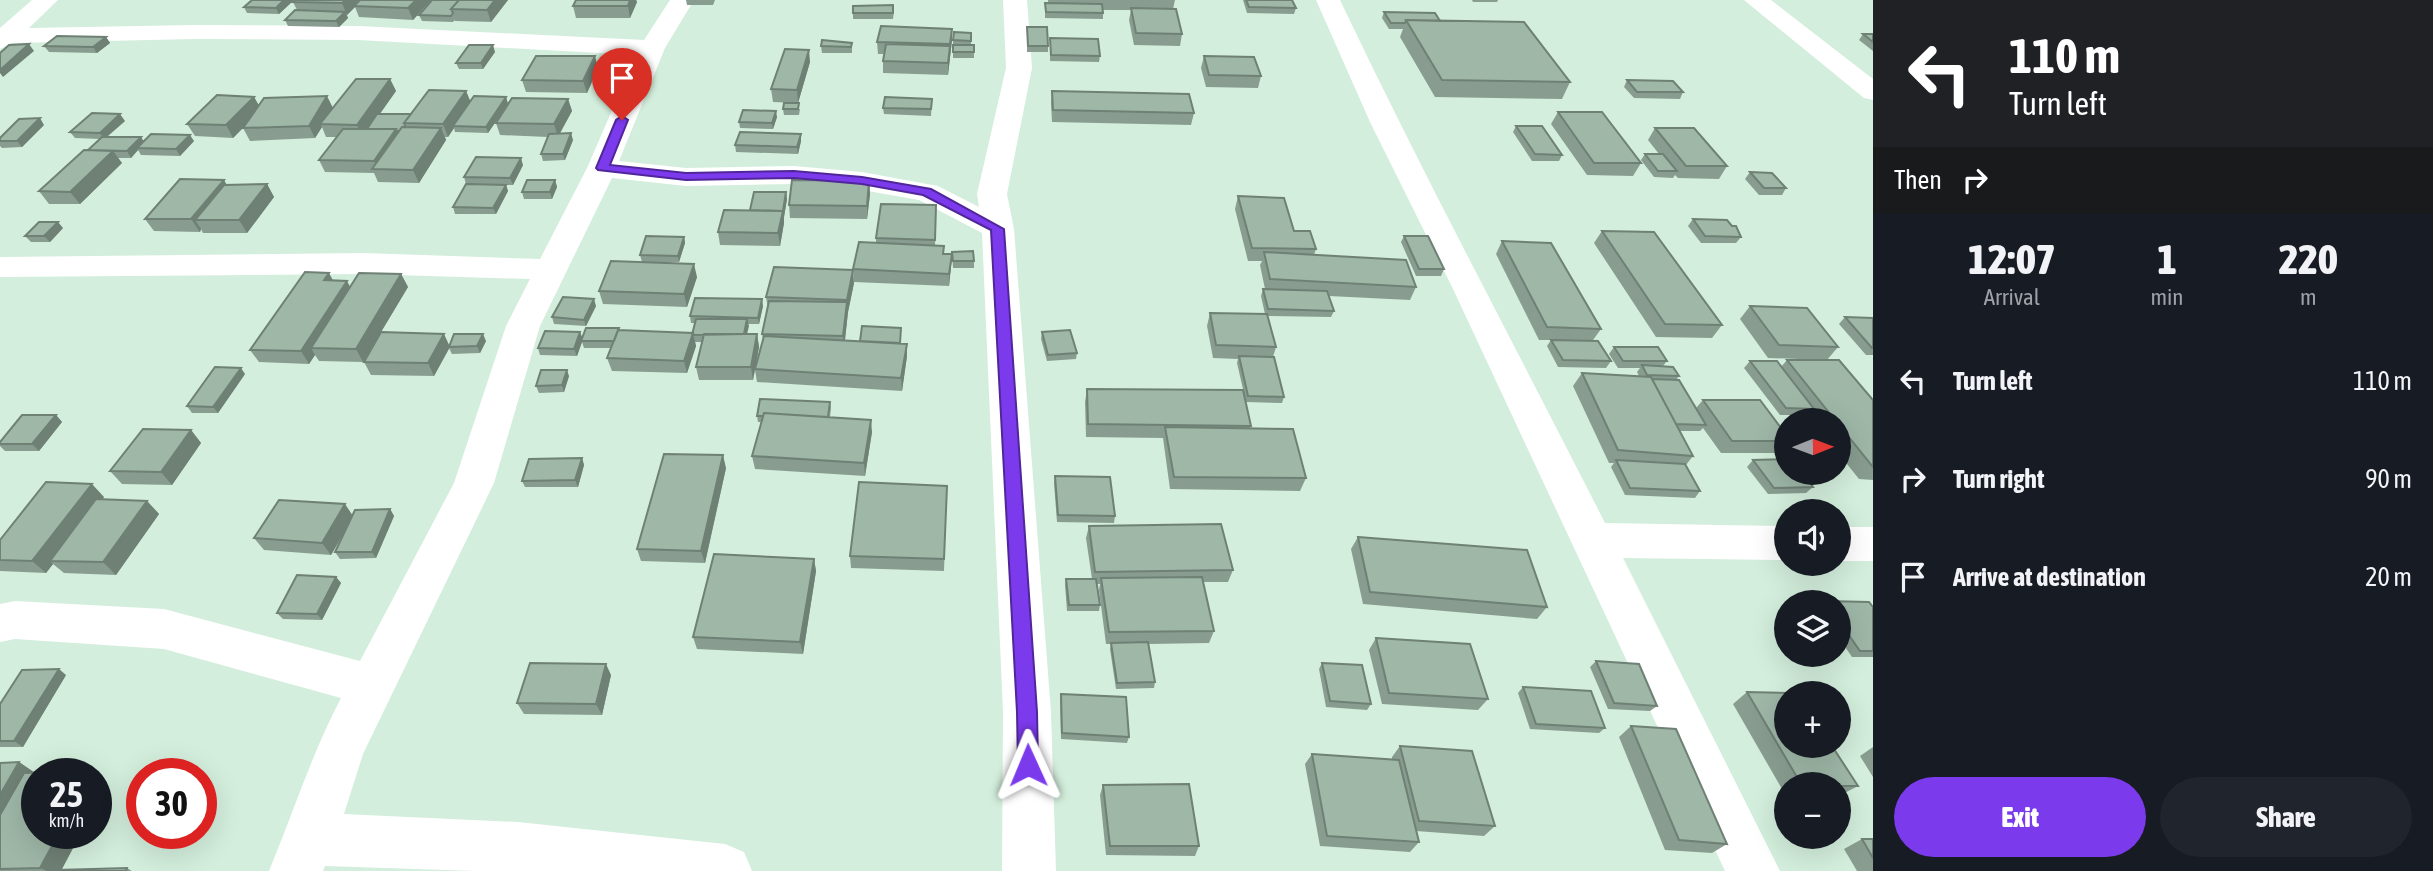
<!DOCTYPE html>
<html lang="en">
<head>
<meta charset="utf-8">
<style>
  :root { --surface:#171b24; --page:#20242c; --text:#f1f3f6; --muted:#9ea1a6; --accent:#7c3aed }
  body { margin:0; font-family:"Asap Condensed",sans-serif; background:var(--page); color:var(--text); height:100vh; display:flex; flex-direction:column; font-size:26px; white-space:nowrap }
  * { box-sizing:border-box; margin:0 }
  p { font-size:23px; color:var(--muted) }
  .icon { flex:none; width:38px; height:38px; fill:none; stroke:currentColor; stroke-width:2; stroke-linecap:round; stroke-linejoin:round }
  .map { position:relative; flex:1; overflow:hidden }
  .side { display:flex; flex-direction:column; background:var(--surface); width:560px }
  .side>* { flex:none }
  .hud { background:#202124; color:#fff; overflow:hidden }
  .needle { width:46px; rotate:89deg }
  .buttons { position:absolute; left:1774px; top:408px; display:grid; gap:14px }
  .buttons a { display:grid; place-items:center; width:77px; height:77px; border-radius:50%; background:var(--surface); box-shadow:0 7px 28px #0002; font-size:35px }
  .speed { position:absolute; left:21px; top:758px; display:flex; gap:14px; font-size:35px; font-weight:700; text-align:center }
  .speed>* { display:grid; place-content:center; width:91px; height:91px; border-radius:50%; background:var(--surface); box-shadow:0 7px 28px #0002; line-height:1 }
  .speed small { font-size:18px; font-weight:400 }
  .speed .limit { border:10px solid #d22; background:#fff; color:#111 }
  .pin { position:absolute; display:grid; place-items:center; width:60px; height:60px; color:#fff; margin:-72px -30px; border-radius:50% 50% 50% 0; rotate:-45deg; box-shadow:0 0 7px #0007 }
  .pin .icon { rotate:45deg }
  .me { position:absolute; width:77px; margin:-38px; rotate:359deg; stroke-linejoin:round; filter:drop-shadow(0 0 5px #0008) }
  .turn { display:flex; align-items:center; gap:24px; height:147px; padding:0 21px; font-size:32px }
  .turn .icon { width:91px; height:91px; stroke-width:2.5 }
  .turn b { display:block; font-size:49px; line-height:60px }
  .then { display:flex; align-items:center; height:66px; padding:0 21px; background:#0003; gap:14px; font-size:26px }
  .eta { display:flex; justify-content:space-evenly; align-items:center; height:119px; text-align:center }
  .eta b { font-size:42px; font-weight:800; line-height:49px }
  .cta { display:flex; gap:14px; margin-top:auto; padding:14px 21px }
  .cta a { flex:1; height:80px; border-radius:42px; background:var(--accent); color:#fff; font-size:28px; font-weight:800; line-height:80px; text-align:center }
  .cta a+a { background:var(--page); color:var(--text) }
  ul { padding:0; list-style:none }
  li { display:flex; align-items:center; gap:21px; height:98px; padding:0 21px }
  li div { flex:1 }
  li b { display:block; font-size:26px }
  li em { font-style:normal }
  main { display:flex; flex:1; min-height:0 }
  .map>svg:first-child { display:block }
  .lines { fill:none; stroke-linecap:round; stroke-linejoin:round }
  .minor { fill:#fff; fill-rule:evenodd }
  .wall { fill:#889d90 }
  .shaded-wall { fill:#6f8075 }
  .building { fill:#9eb7a7; stroke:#6f8075; stroke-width:2 }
  .route { fill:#7c3aed; stroke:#51269a; stroke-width:2 }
</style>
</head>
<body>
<main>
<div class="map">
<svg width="1873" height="871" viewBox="0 0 1873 871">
  <rect width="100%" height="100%" fill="#d3eedc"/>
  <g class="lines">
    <!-- minor -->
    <path class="minor" d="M32,0H58L29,28L195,25L358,26L644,40L670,0H694L665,48L619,161L686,168L794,166L862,172L938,186L979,207L977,194L1006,68L1003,0H1027L1032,68L1007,194L1014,229L1051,712L1056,871H1002L1003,712L982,233L919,200L862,190L794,184L686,186L612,178L540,326L494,483L363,754L344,814L518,822L725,844L744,852L752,871H476L325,866L323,871H269C293,813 312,753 341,698L164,649L15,639L0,642V604L15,601L164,609L360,661L454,483L506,326L530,279L363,274L0,277V257L363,253L540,259L587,168L636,55L358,40L195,39L12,43L0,49V28Z
      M1316,0H1340C1424,177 1517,349 1605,523L1787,526V560L1623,558L1780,871H1725L1453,289L1370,122Z
      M1744,0H1771L1873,79V100L1864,98Z
      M1839,527H1873V561H1839Z"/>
  </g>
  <!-- wall -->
  <path class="wall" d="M294,0L279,14L247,13L244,7Z
    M431,0L413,20L359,17L355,7L347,15L348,18L339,27L288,26L285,20L297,10L293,2Z
    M432,0H508L491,22L455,21V20L453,22L422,21L419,15Z
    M576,0H636L637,2L630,18H576L573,6Z
    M686,0H715L713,5H687Z
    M1048,0H1175L1173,9L1182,34L1180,46L1134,45L1129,20L1131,10H1103V19L1045,18V3H1048Z
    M1243,0H1292L1296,8L1294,14L1247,13Z
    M1472,0H1498L1497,2H1473Z
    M853,6L894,11L893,19H853Z
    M1384,12L1440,21L1570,82L1562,99L1435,97L1400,37L1403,29H1389L1382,18Z
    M1027,27L1048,46V52H1027Z
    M952,29V40L948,75L883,73V61L884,54H878L877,42Z
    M971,33V45H974V58H953V40Z
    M1863,34H1873V51L1859,40Z
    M106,37L110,43L97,53L49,52L44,46Z
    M1050,38L1100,56L1099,62L1050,61Z
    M852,43V53H822L821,46Z
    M495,52L483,69H459L456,63Z
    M1204,56L1261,76L1258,88L1206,87L1201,68Z
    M810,62L798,103L773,102L771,89Z
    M598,68L587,93L526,92L522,80Z
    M390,79L396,91L380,114H411L466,91L470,101L506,97L508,104L488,133L455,132L454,128L448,137H445L446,140L419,183L378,182L374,173L325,172L319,160L336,137H326L322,127L315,138L250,141L243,128L246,125L233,138L195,136L187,124L254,97L259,106L333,108Z
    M1627,80L1683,92L1680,99L1634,98L1624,87Z
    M1052,91L1194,113L1191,125L1052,122L1051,103Z
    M568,99L572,111L559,134L573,140L565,160L543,161L541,154L548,137L500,135L496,123Z
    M932,99L931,116L884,114L883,108Z
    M783,109H800L799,115H784Z
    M1558,112L1641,163L1633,176L1587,175L1551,124Z
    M777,117L773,129L740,128L739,122Z
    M125,121L107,137L144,141H194L180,156L141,155L138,150L131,158H118L122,163L80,204H49L39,191L88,150L100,139L75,138L70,132Z
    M44,125L22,147L2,148L0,146V138Z
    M1516,126L1562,155L1559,161H1532L1513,132Z
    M1655,128L1727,166L1719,179L1678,178L1675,175L1673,178L1654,177L1641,160L1645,154H1659L1648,140Z
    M801,134V141L798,154L736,152L735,145Z
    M523,165L513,185H506L508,191L496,214H455L453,207L466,184L464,177Z
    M1750,172L1786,188L1782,195H1759L1745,179Z
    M555,180L557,187L552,199H524L522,192Z
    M869,181L870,194L867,219L790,218L789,205Z
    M267,184L274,197L247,233H203L201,229L200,232L154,231L145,219L227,185Z
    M786,192L787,199L784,217V223L780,246L720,245L718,232L750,210Z
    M1238,196L1294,231L1316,249L1314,255L1416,287L1410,300L1329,296L1334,311L1331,317L1267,316L1276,347L1273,357L1284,397L1282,403L1246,402L1237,363L1238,359L1213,358L1207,326L1210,313L1265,314L1261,296L1263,289H1265L1260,265L1262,261H1248L1235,209Z
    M936,217L935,245L944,246V254H952L949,286L854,282L853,269L876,243V238Z
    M1693,219L1741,237L1736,243H1701L1688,226Z
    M63,228L50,242H31L25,236Z
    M1602,231L1722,325L1712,338L1656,337L1594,243Z
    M1404,236L1444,269L1441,276H1416L1401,242Z
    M684,237L685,243L679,262H642L640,255Z
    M1502,241L1601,329L1593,340L1611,361L1606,368L1558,367L1547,346L1551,340H1539L1496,254Z
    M952,252L974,261V268H953Z
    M401,274L408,287L363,362L319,361L315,355L309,364L259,362L250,350L333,280L350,287Z
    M697,277L687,307L603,304L599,291Z
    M854,283L848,312L845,340L860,341L901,328V343L907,356L902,391L757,382L755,370L753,380H699L696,367L702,342H695L696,346L687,373L612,371L607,358L611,348H584L582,342L577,356L540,355L538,348L619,328V330L693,333L695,323H691L690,316L763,306L759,324H748L747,334H757L759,347L755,369L763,340L762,334L768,309L766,297Z
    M596,306L586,326L554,324L552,317Z
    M1750,306L1838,347L1827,360L1768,358L1740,319Z
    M1845,317L1873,318V355H1866L1839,324Z
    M1042,332L1077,353L1076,359L1047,361L1041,339Z
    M486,341L480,353L452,354L449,348L434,376L371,375L364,362L449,345Z
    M1614,347L1667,361L1663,366L1679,376L1676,380L1696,408L1703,400L1787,436V444L1778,453H1721L1703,428L1700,431H1680L1693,456L1686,465L1700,491L1695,498L1625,495L1611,467L1614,463H1609L1573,386L1582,373L1639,376L1637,372L1640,368H1618L1609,354Z
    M1787,360L1873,400V480L1859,479L1839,454V420H1813L1809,415H1780L1744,368L1750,361L1781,367Z
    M245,374L218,413H192L187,406Z
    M569,376L564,392L539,393L536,386Z
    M1087,389L1251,426L1250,428L1306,478L1300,491L1170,489L1163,438L1086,437L1085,402Z
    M830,402L831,408L830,417L872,432L865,476L755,469L752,456L761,422H758L757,416Z
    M56,415L62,422L39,451H5L0,446V442Z
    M191,430L201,443L172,485L122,484L110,471Z
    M582,458L584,465L578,487H525L522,481Z
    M1753,460L1813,487L1806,493L1768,494L1747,467Z
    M726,468L705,563L641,561L637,549Z
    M1055,476L1115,516L1114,523L1057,522L1054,483Z
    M947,486L944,571L851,568L850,556Z
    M104,497L102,500L147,501L159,514L116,575L64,573L53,564L46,573L0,571V540Z
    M390,509L394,516L376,558L340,559L335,552L346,530L331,555L264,550L254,538L353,515Z
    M1089,526L1233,570L1228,582H1203L1214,631L1209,643L1149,644L1155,682L1154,688L1116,689L1110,649L1111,644H1106L1099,590L1100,584H1097L1100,605L1099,611H1067L1065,585L1066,579H1092L1086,538Z
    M1358,537L1547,607L1537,619L1363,604L1351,549Z
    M814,559L816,571L803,654L697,649L693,637Z
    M336,577L341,583L322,620L283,619L277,613Z
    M1826,601L1869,602L1873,607V657H1852L1839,638V602H1825Z
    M1376,638L1488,699L1478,710L1382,704L1369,650Z
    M1596,661L1657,706L1650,711L1608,709L1590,667Z
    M1322,663L1371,704L1367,710L1326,707L1319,669Z
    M66,675L23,747H0V704Z
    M611,675L602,715L524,714L517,703Z
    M1523,687L1605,728L1599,733L1530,729L1518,693Z
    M1747,692L1858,786L1839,796V784H1787V796H1786L1733,704Z
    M1061,694L1129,737L1127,743L1061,739L1060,699Z
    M1631,726L1727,844L1712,853L1665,850L1619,737Z
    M1400,746L1495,826L1484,836L1416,831L1419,842L1410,852L1320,846L1305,764L1312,754L1392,760V757Z
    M1873,747V777L1860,756Z
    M19,762L35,773L81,833L61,870L127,868L132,871H0V763Z
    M1103,785L1199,846L1195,856L1106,855L1100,795Z
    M1862,839H1873V871H1857L1844,849Z"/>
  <!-- shaded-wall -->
  <path class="shaded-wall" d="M284,0H294L279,14L276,8Z
    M346,0H362L354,6L355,7L347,15L342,3Z
    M416,0H431L413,20L408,8Z
    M495,0H508L491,22L487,10Z
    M630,0H636L637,2L630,18L628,6Z
    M345,12L348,18L339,27L336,21Z
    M952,29V40L948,75V63Z
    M106,37L110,43L97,53L93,47Z
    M29,44L34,51L3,77L0,73V70Z
    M493,45L495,52L483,69L481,63Z
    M809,50L810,62L798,103L797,90Z
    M595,56L598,68L587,93L583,81Z
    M390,79L396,91L363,137L357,125Z
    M466,91L471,103L453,126L454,128L448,137L443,124Z
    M327,96L333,108L320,124L322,127L315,138L309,126Z
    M254,97L261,109L233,138L226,125Z
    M506,97L508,104L488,133L486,127Z
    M568,99L572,111L558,137L554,124Z
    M776,111L777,117L773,129L772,123Z
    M120,114L125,121L104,139L100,133Z
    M40,118L44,125L22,147L17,141Z
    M441,128L446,140L419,183L413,170Z
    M396,129L402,142L378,169L374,161Z
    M571,133L573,140L565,160L563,154Z
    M801,134V141L798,154L797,147Z
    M190,135L194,141L180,156L176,149Z
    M141,137L145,143L137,148L138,150L131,158L127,151Z
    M113,151L122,163L80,204L70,192Z
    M521,158L523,165L513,185L510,178Z
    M224,180L231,192L195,220L201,229L200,232L191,219Z
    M555,180L557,187L552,199L550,192Z
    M869,181L870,194L867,219V206Z
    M267,184L274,197L247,233L239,220Z
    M506,185L508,191L496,214L493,208Z
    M786,192L787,199L784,217V223L780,246L778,233Z
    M58,222L63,228L50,242L44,236Z
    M684,237L685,243L679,262L678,256Z
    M952,254L951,267L949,286V274Z
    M694,264L697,277L687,307L684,294Z
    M853,270L854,283L848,312L844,348L843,336L847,300Z
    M329,273L336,286L324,280Z
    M401,274L408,287L363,362L356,349Z
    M347,281L354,294L311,348L315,355L309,364L301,351Z
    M594,299L596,306L586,326L584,320Z
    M762,299L763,306L759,324L758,318Z
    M747,319L749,326L745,342L744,335Z
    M580,332L583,339L577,356L574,349Z
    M693,333L696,346L687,373L684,361Z
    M444,334L450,347L434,376L428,363Z
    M483,334L486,341L480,353L477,346Z
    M757,334L759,347L753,380L751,367Z
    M907,344V356L902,391L901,378Z
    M241,368L245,374L218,413L213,407Z
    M567,370L569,376L564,392L562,385Z
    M56,415L62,422L39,451L32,444Z
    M871,420L872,432L865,476L864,463Z
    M191,430L201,443L172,485L161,472Z
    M723,455L726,468L705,563L701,551Z
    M582,458L584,465L578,487L575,480Z
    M92,484L104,497L56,561H50L53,564L46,573L32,561Z
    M147,501L159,514L116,575L103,562Z
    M345,504L353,516L331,555L322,543Z
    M390,509L394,516L376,558L372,552Z
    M814,559L816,571L803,654L800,642Z
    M336,577L341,583L322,620L317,614Z
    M606,664L611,675L602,715L596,704Z
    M59,669L66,675L23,747L14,741Z
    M19,762L35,773L0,835V795Z
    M96,774L107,782L96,803Z
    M59,833H81L61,871H47L40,868Z"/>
  <!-- building -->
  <path class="building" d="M252,0H284L276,8L244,7Z
    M295,0H346L342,3L293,2Z
    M360,0H416L408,8L354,6Z
    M432,0H459L451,9L453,13L451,16L419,15Z
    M459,0H495L487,10L451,9Z
    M576,0H630L628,6H573Z
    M1246,0H1292L1296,8L1249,7Z
    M1045,3L1102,4L1103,13L1046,12Z
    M893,5V13H853V6Z
    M1131,8L1176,9L1182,34L1136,33Z
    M295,10L345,12L336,21L285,20Z
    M1384,12L1435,13L1440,21L1406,20L1405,23H1391Z
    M1406,20L1524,22L1570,82L1442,80Z
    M881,26L952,29L950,44L877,42Z
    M1027,27H1047L1048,46H1028Z
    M954,32L971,33V41L953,40Z
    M1863,34H1873V42Z
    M57,36L106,37L93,47L44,46Z
    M1050,38L1098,39L1100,56L1051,55Z
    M822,40L852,43L851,47L821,46Z
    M29,44L0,70V53L9,45Z
    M886,44L950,46L948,63L883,61Z
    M469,45H493L481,63H456Z
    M953,45H974V52H953Z
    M785,49L809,50L797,90L771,89Z
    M536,56H595L583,81L522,80Z
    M1204,56L1254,57L1261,76L1209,75Z
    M356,79H390L357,125L320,124Z
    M1627,80L1673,81L1683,92H1637Z
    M429,90L466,91L443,124L404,123Z
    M1052,91L1189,94L1194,113L1053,110Z
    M217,95L254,97L226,125L187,124Z
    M327,96L309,126L243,128L264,98Z
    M474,96L506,97L486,127L453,126Z
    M885,97L932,99L931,109L883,108Z
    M512,98L568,99L554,124L496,123Z
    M784,103H799L798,109H783Z
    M743,110L776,111L772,123L739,122Z
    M1558,112H1602L1641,163H1594Z
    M92,113L120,114L100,133L70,132Z
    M377,114H411L404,123L405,125L404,127H402L399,131H397L396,129H367Z
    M40,118L17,141H0V138L19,119Z
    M1516,126H1542L1562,155L1535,154Z
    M402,127L441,128L413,170L372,169Z
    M1655,128H1694L1727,166H1686Z
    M343,129H396L374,161L319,160Z
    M740,132L801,134L797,147L735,145Z
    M571,133L563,154H541L549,134Z
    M151,134L190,135L176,149L137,148Z
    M102,137H141L127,151L88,150Z
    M84,150L113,151L70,192L39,191Z
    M1645,154H1663L1677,171H1658Z
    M476,157L521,158L510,178L464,177Z
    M1750,172L1772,173L1786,188H1764Z
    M180,179L224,180L191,219H145Z
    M832,179L865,180L832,181Z
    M527,180H555L550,192H522Z
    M792,180L869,181L867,206L789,205Z
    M267,184L239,220H195L224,185Z
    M466,184L506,185L493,208L453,207Z
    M754,192H786L783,211L750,210Z
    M1238,196L1284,198L1294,231H1310L1316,249L1252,248Z
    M881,204L936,205L935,240L876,238Z
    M724,210L783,211L778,233L718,232Z
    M1693,219L1727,220L1732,226H1736L1741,237L1705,236Z
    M39,222H58L44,236H25Z
    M1602,231L1654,232L1722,325L1665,324Z
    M646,236L684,237L678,256L640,255Z
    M1404,236H1428L1444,269H1419Z
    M1502,241L1551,243L1601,329L1547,327Z
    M859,242L944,246L943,254H952L949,274L853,269Z
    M973,251L974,261H953L952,252Z
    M1264,252L1406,260L1416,287L1270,279Z
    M611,261L694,264L684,294L599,291Z
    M774,267L853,270L847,300L766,297Z
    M305,272L329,273L324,280L347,281L301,351L250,350Z
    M359,273L401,274L356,349L311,348Z
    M1263,289L1327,291L1334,311L1268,309Z
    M563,297L594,299L584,320L552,317Z
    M695,298L762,299L758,318L690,316Z
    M769,301L847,302L843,336L762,334Z
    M1750,306L1807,308L1838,347L1779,345Z
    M1210,313L1267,314L1276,347L1216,345Z
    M1845,317L1873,318V348H1872Z
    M696,319H747L744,334L693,335V333L692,335Z
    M862,326L901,328L900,343L860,341Z
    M586,328H619L614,341H581Z
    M618,330L693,333L684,361L607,358Z
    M1070,330L1077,353L1048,355L1042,332Z
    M545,331L580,332L574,349L538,348Z
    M381,332L444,334L428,363L364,362Z
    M454,334H483L477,346L449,347Z
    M704,334H757L751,367H696Z
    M764,336L907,344L901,378L755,369Z
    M1551,340L1598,341L1611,361L1563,360Z
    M1614,347H1658L1667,361H1623Z
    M1239,356L1274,357L1284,397L1248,396Z
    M1787,360H1839L1873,400V467L1839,425V420H1835Z
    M1750,361H1777L1814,409L1786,408Z
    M1642,365L1673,367L1679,376L1647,375Z
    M215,367L241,368L213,407L187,406Z
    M541,370H567L562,385L536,386Z
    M1582,373L1651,377L1693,456L1618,450Z
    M1652,379L1679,380L1706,425L1676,424Z
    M1087,389L1243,390L1251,426L1088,424Z
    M760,399L830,402L828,417L764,413L763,416H757Z
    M1703,400H1760L1787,436V441H1732Z
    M764,413L871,420L864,463L752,456Z
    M22,415H56L32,444H0V442Z
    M1165,427L1293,429L1306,478L1174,477Z
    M143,429L191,430L161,472L110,471Z
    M664,454L723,455L701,551L637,549Z
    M582,458L575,480L522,481L529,459Z
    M1787,459V472H1802L1813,487L1774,488L1753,460Z
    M1616,460L1685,464L1700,491L1630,488Z
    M1055,476L1110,477L1115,516L1058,515Z
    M46,482L92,484L32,561L0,560V540Z
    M859,482L947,486L944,559L850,556Z
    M96,499L147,501L103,562L50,561Z
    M279,500L345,504L322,543L254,538Z
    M390,509L372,552H335L355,510Z
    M1221,524L1233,570L1095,572L1089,526Z
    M1358,537L1527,550L1547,607L1370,592Z
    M714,554L814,559L800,642L693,637Z
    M297,575L336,577L317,614L277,613Z
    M1202,577L1214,631L1109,632L1101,578Z
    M1066,579H1096L1100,605H1069Z
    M1826,601L1869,602L1873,607V651H1860L1839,621V602H1827Z
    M1376,638L1470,644L1488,699L1389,693Z
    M1148,642L1155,682L1117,683L1111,643Z
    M1596,661L1639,664L1657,706L1614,703Z
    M530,663L606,664L596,704L517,703Z
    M1322,663L1362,665L1371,704L1330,701Z
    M59,669L14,741H0V704L22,670Z
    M1523,687L1591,691L1605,728L1536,724Z
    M1747,692L1787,693V746H1832L1858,786H1839V784H1801Z
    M1061,694L1126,697L1129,737L1062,733Z
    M1631,726L1676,729L1727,844L1679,840Z
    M1400,746L1472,751L1495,826L1419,821Z
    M1312,754L1399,760L1419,842L1327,836Z
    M19,762L0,795V763Z
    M92,771L91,774H37V833H59L40,868L0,869V815L24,773Z
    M1189,784L1199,846H1110L1103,785Z
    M1862,839H1873V858Z
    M127,868L126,871H55L56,870Z"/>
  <!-- route -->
  <path class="route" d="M622,116L628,120L610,165L686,173L794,171L862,177L931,189L1004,229L1037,712L1038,765L1035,772L1028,775L1021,772L1018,765L1017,712L991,230L923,195L862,184L794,178L686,180L598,170L596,168L616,120Z"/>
</svg>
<div class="buttons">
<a><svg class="needle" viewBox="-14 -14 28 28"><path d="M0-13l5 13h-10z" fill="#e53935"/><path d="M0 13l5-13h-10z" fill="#9ea1a6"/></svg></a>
<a><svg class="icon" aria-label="sound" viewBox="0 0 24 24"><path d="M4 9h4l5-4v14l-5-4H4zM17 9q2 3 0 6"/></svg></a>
<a><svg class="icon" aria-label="layers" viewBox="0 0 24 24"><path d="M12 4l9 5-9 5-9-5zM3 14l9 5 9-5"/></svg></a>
<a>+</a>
<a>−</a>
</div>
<div class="speed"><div>25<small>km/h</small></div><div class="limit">30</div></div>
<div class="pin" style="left:622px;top:120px;background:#d93025"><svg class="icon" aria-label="arrive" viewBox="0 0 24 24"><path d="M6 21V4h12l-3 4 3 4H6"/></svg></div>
<svg class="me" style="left:1028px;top:765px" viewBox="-20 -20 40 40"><path d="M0-17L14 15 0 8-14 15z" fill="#7c3aed" stroke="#fff" stroke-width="4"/></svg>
</div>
<section class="side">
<div class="hud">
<div class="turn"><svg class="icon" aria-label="left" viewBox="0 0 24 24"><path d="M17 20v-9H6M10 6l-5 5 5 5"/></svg><div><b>110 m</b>Turn left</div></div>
<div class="then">Then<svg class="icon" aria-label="right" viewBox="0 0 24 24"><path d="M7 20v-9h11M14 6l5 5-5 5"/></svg></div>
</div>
<div class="eta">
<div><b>12:07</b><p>Arrival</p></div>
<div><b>1</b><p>min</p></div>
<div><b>220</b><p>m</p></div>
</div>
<ul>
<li><svg class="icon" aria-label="left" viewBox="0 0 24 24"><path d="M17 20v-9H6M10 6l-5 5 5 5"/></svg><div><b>Turn left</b></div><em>110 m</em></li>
<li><svg class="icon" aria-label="right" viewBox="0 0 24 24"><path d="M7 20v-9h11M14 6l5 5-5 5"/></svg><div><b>Turn right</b></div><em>90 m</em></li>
<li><svg class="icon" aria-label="arrive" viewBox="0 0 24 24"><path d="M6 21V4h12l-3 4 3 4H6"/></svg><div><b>Arrive at destination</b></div><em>20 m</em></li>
</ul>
<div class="cta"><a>Exit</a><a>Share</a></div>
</section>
</main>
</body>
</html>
